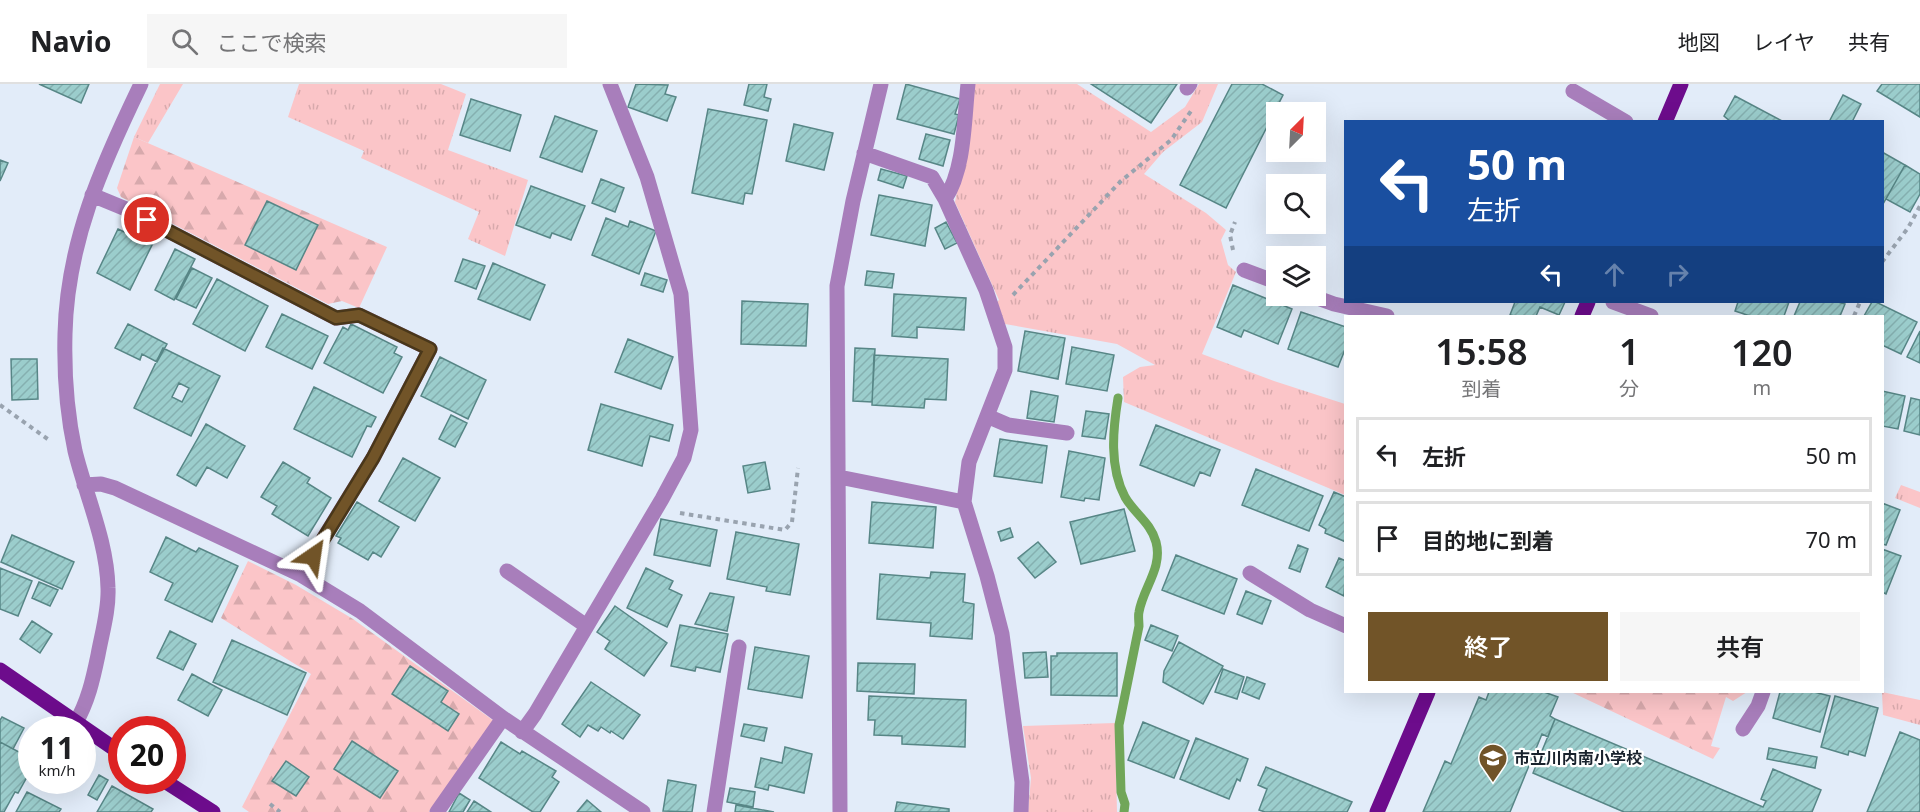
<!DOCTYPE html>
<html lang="ja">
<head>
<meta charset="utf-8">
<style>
  :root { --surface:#fff; --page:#f6f6f6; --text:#202124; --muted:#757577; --line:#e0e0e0; --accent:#715428 }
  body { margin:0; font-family:"Noto Sans","Noto Sans JP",sans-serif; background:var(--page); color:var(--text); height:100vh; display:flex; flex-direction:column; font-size:22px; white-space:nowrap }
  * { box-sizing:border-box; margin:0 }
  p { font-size:20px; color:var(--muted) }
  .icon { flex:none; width:33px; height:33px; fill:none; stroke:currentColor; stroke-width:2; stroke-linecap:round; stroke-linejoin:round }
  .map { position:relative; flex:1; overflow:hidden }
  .sheet { position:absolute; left:1344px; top:231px; width:540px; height:378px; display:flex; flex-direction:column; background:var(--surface); border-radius:0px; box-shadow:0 6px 24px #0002 }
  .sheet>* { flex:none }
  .guide { position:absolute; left:1344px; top:36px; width:540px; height:183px; border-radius:0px; box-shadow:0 6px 24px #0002; background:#1a4fa0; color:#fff; overflow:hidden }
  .needle { width:39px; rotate:24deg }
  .buttons { position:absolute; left:1266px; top:18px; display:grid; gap:12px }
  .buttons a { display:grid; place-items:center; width:60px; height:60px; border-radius:0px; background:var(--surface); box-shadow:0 6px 24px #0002; font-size:30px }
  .speed { position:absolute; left:18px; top:632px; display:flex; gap:12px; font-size:30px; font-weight:700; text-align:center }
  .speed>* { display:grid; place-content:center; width:78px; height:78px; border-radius:50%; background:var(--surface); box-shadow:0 6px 24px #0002; line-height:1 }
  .speed small { font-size:15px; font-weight:400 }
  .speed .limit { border:9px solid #d22; background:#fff; color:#111 }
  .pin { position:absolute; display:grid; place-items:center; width:51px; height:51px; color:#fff; margin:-26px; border:3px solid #fff; border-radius:50%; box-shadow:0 2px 6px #0007 }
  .me { position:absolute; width:66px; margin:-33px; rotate:32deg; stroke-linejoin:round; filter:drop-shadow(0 0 4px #0008) }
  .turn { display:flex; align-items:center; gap:21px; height:126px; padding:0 24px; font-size:27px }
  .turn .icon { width:78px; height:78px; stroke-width:2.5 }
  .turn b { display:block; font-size:42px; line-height:51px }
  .lanes { display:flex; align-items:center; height:57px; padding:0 24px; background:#0003; justify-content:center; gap:30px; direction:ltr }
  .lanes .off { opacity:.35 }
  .eta { display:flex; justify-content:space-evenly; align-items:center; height:102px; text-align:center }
  .eta b { font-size:36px; font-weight:600; line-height:42px }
  .cta { display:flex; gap:12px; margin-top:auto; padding:12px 24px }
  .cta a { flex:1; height:69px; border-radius:0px; background:var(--accent); color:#fff; font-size:24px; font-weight:600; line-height:69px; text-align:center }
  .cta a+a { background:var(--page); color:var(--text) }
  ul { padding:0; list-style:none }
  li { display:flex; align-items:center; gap:18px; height:75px; margin:0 12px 9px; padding:0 12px; border:3px solid var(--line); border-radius:0px }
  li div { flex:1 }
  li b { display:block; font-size:22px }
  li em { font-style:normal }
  header { display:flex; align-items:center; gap:36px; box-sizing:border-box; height:84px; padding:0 30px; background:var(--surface); border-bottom:2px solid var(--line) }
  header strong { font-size:28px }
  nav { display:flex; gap:33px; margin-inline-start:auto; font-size:21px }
  .search { width:420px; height:54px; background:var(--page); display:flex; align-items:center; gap:15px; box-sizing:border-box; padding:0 21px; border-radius:0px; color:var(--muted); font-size:22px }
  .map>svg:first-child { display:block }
  .grass { fill:url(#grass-tufts) }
  .forest { fill:url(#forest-firs) }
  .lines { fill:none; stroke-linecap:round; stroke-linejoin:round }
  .stream { stroke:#71a659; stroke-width:9 }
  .building { fill:url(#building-hatch); stroke:#578686; stroke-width:1.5; fill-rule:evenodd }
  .path { stroke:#99a3af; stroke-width:4; stroke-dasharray:4.5 4.5; stroke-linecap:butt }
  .minor { stroke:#a87ebb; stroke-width:15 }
  .major { stroke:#6d0c8c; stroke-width:15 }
  .route-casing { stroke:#49371a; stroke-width:15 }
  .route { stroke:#715428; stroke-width:10 }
  .labels { text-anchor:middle; stroke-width:4.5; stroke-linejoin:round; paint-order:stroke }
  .poi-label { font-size:16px; font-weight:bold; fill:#19222d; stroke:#fff; text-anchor:start }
</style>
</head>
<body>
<header>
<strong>Navio</strong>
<div class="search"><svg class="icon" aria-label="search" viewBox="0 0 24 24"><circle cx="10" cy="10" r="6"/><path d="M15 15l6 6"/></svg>ここで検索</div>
<nav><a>地図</a><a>レイヤ</a><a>共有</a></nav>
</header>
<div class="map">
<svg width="1920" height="728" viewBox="0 0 1920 728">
  <defs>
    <pattern id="grass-tufts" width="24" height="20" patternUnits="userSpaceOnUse" patternTransform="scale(1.5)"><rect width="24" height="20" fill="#fbc5c8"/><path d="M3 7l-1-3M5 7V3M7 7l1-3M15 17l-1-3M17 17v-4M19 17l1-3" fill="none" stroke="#d7a9ac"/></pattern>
    <pattern id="forest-firs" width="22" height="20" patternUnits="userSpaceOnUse" patternTransform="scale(1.5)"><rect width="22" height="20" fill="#fbc5c8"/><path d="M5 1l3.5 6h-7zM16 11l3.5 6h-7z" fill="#d7a9ac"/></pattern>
    <pattern id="building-hatch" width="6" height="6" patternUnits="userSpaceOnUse" patternTransform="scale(1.5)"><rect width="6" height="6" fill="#9bcdcc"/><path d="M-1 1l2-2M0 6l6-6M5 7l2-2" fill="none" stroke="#85b0b0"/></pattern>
  </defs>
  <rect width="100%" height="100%" fill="#e2ecf9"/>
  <!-- grass -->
  <path class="grass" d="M160,0H183L148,59L134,53Z
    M299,0H441L466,10L448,66L528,96L505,172L468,155L479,128L361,74L364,67L288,33Z
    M972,0H1077L1151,48L1185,23L1199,0H1218L1202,38L1163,68L1144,90L1206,129L1226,146L1221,156L1228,181L1236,188L1202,270L1274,297L1345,320V411L1124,318L1123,293L1140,283L1155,281L1117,260L1005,240L997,218L999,216L955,118L966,62Z
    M1901,401L1920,408V424L1895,414Z
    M1882,608L1920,616V641L1883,631Z
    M1115,639L1117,728H1028L1031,694L1023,642Z"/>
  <!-- forest -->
  <path class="forest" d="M134,53L387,163L359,224L342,217L328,220L121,113L117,104Z
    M248,477L296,501L353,535L494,637L429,728H249L242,723L311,590L221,534Z
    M1571,608H1747L1733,617L1726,613L1711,662L1720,664L1713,675Z"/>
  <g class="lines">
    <!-- stream -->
    <path class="stream" d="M1118,314C1113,345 1109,383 1125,413C1134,429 1151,439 1156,458C1163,484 1143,504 1139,528C1138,532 1139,538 1139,542L1119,641L1121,708L1125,720L1124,728"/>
  </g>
  <!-- building -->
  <path class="building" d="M39,0H89L81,19Z
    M636,0L668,1L665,10L676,13L667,37L628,23Z
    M749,0H767L764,13L771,15L768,27L744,21Z
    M906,0L960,15L955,30L959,31L954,50L897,35Z
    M1091,0H1177L1151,39Z
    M1232,0H1262L1283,11L1226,124L1180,101Z
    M1882,0H1920V33L1877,7Z
    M1843,11L1861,20L1852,38H1829Z
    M1735,12L1784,38H1731L1724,32Z
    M471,15L521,31L510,67L460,51Z
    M708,25L767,36L752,110L745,109L743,120L692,109Z
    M555,32L597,47L582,88L540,73Z
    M794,40L833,49L824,86L786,77Z
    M926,50L950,56L943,82L919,75Z
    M1882,68L1905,81L1883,120L1882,119Z
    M0,76L8,79L0,97Z
    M1905,81L1920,90V110L1910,128L1886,115Z
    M881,85L907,92L903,104L878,96Z
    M601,95L624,104L615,128L592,119Z
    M531,102L585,122L571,156L552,149L550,154L516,141Z
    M879,111L932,121L925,162L871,151Z
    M267,117L318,141L296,186L245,161Z
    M606,134L628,143L630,137L656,147L639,190L592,171Z
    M946,138L957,159L945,165L935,144Z
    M118,145L152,161L130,206L97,189Z
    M175,165L195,175L174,216L155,206Z
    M463,175L485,182L476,205L455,197Z
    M493,179L545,201L530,236L478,215Z
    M192,184L212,194L196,224L176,215Z
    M867,187L894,190L892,204L865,201Z
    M645,189L667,196L663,208L641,201Z
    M217,195L268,222L245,267L193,240Z
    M1233,201L1292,225L1278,260L1244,246L1241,253L1217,243Z
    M894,210L966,214L964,246L917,243V254L892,252Z
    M742,217L808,220L806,262L741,260Z
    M1515,218H1565L1559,231L1540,223L1536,232H1515L1510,231Z
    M1738,218H1789L1784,232H1750L1735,227Z
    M1800,218H1838L1845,220L1840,232H1794Z
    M1872,218H1876L1917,238L1901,270L1882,261V232H1864Z
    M1301,228L1346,243V263L1338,283L1288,265Z
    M282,230L328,252L312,285L266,263Z
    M128,240L167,260L157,278L142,270L140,276L115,264Z
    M351,240L397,263L394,269L402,273L383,309L324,279L343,243L348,246Z
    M1025,247L1065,254L1058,295L1018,287Z
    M1920,247V279L1907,273Z
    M628,255L673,273L661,305L615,288Z
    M1072,263L1114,271L1107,307L1066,300Z
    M163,264L220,292L191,352L134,324ZM179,299L189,304L182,318L172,313Z
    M855,264L875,265L872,318L853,317Z
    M874,271L948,275L946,316L925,315L924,324L872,321Z
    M440,273L486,296L468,335L421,312Z
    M11,275H37L38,315L12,316Z
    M314,303L376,333L371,343L367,342L352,373L294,345Z
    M1031,307L1058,312L1054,338L1027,334Z
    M1882,307L1905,312L1898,345L1882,342Z
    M1911,314L1920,316V351L1904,347Z
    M601,320L673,341L669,357L650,352L642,382L588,366Z
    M1086,327L1109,330L1105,355L1082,352Z
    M451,331L467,339L455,363L439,355Z
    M206,340L245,362L227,394L207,383L196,402L177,391Z
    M1156,341L1220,366L1210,392L1200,388L1194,402L1140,381Z
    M1000,355L1047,362L1042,399L994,392Z
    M1069,367L1105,374L1099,416L1085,414L1084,417L1061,413Z
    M403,374L440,394L415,437L379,417Z
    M283,378L310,394L307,399L331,414L308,452L272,430L277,422L261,413Z
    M765,378L770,405L748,409L743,382Z
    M1256,385L1323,412L1309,447L1242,421Z
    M1334,408L1346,413V458L1325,449L1326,445L1319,441Z
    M357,418L399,443L381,473L373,468L368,476L338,459L341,454L336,452Z
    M872,418L936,423L933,464L869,459Z
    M1882,419L1900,426L1886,461L1882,460Z
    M1124,425L1135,467L1081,480L1070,438Z
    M661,435L717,446L710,482L654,471Z
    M1010,444L1013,453L1001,457L998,448Z
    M736,448L799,460L790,511L766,507L767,503L727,495Z
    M12,451L74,478L62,505L1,478Z
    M166,453L196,468L199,464L238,482L212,538L165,516L173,499L150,488Z
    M1038,458L1056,478L1035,494L1018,474Z
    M1298,461L1308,465L1300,488L1289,484Z
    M1882,465L1901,472L1886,510L1882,508Z
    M1176,471L1237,495L1224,530L1162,506Z
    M1339,474L1346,477L1344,512L1326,503Z
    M0,484L32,497L18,532L0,525Z
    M646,484L673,497L669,505L682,511L667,543L627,524Z
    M931,488L965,490L963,518L974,520L972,555L930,552L931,539L877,535L880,490L930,494Z
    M39,498L58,506L50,522L32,514Z
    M1246,507L1271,517L1262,540L1237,530Z
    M710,509L734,513L727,547L695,540Z
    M615,522L667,559L644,592L605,565L610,557L597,548Z
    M32,537L52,550L40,569L20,555Z
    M680,541L728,550L720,588L696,583L695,587L671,582Z
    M1151,541L1178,552L1172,567L1145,556Z
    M170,547L196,560L183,586L157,574Z
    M232,556L306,589L287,631L213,598Z
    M1179,558L1223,582L1203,620L1163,598L1164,587Z
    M755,563L809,572L802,614L748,605Z
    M1046,568L1048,593L1025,594L1023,569Z
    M1057,569H1117V612L1051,611V572H1057Z
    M858,579L915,580L914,610L857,607Z
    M410,582L448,607L441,618L459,630L448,647L392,610Z
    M1223,585L1244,593L1237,615L1215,608Z
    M192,590L222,606L208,632L178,616Z
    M1247,593L1265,600L1259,615L1242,608Z
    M591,598L640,631L623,655L611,647L610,649L601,643L598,647L588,641L580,653L562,640Z
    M1489,608H1544L1558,613L1550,632L1555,635L1548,653L1542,650L1510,728H1423L1445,677L1451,680L1479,613L1486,616Z
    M1780,608H1814L1830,612L1820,648L1773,634Z
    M869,612L966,616L965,663L902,660V652L874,651L875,636H868Z
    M1835,612L1878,624L1865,672L1849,667L1848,671L1821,663Z
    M2,633L24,644L13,665L0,658V636Z
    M1555,635L1763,723L1766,717L1761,715L1773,685L1821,706L1812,728H1624L1533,689Z
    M1143,638L1189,657L1174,694L1128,676Z
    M744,640L767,644L764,657L741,652Z
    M1900,648L1920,656V728H1867Z
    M1196,654L1248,675L1240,697L1237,695L1229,715L1180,695Z
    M352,657L398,687L380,714L334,685Z
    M0,658L32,675V684L18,709L15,708L4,728H0Z
    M501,658L520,670L522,667L556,687L552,693L559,698L540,728H533L479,694Z
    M785,663L812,670L804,709L769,701L768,706L755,703L761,674L782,679Z
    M1769,664L1817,673L1815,684L1767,675Z
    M286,677L309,693L296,712L272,697Z
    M1266,683L1352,718L1347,728H1265L1259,726L1267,705L1258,701Z
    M99,691L108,696L97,716L88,711Z
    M668,696L696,701L692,728L663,727Z
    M112,702L153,725L151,728H97Z
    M730,704L755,708L753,723L727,718Z
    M27,708L61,725L59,728H16Z
    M459,709L470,716L463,728H449Z
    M587,716L601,728H577Z
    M474,717L491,728H467Z
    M897,718L949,725V728H895Z
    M736,721L774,728H735Z"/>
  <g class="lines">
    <!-- path -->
    <path class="path" d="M1233,166L1230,151L1235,138
      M1882,178L1908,144L1920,122
      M1013,211L1121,97L1171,56L1191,27
      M1854,232L1860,218
      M0,321L49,356
      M680,429L785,446L792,438L798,384
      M270,720L280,728"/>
    <!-- minor -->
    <path class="minor" d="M1187,4L1190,0
      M1573,7L1626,38
      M864,69L932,93L945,115L986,206L1005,263V286L969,378L964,418L987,492L1002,550L1022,698L1021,728
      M92,111L126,125L336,234L359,231L430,265L373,374L301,491
      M945,115C965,85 964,35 968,0
      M1244,186L1276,198
      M1312,212L1334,220L1387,232
      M1613,218L1651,232
      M987,332L1008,341L1067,349
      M839,393L964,418
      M84,401L101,400L115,404L301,491L360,527L503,634L643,728
      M507,487L585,541
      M1250,489L1310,526L1346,542
      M75,640C88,618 93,595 98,571C102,549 109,526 108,504C107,457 86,412 75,367C67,330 64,288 65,250C67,158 102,81 141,0
      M1743,645L1758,622L1763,608
      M522,648L535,630L662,415L684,374L691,346L681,210L647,93L610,0
      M437,728L503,634
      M714,728L739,563
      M840,728L837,202L853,117L881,0"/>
    <!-- major -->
    <path class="major" d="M1665,38L1681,0
      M1582,232L1588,218
      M0,586L122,670
      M163,696L213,728
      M1377,728L1428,608"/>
  </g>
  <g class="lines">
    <!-- route casing -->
    <g class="route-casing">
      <path id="route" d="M147,136L336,234L359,231L430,265L373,374L313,472"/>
    </g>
    <!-- route -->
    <use href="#route" class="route"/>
  </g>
  <!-- icons -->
  <defs>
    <g id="school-pin" transform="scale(1.5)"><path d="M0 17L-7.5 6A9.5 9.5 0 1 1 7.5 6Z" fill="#715428" stroke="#fff"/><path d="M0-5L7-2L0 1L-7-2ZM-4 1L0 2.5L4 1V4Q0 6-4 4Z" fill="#fff"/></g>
  </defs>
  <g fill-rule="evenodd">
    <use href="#school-pin" x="1493" y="674"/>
  </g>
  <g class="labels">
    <!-- poi labels -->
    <g class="poi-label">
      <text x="1514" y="680">市立川内南小学校</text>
    </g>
  </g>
</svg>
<div class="buttons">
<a><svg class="needle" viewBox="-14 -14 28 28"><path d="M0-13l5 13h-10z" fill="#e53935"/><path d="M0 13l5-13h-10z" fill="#757577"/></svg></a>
<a><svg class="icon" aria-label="search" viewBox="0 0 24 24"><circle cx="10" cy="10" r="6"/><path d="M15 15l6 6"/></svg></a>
<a><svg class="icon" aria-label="layers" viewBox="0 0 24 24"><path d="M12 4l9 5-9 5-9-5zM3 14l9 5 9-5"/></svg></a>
</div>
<div class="speed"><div>11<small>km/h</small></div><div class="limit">20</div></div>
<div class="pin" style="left:147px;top:136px;background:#d93025"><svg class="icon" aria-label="arrive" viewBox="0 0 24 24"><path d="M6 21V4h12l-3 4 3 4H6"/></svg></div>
<svg class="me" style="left:313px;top:472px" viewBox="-20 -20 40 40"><path d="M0-17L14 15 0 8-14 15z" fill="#715428" stroke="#fff" stroke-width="4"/></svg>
<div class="guide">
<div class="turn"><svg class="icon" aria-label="left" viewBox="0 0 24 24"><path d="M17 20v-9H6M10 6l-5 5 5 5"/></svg><div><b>50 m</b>左折</div></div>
<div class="lanes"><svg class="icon" aria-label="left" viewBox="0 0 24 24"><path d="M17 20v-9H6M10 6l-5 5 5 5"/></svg><svg class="icon off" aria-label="ahead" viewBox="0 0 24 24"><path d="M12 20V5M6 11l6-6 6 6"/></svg><svg class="icon off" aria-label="right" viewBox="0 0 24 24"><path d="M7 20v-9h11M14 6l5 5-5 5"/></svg></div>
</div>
<section class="sheet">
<div class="eta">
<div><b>15:58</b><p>到着</p></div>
<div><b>1</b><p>分</p></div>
<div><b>120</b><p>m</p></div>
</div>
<ul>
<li><svg class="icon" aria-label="left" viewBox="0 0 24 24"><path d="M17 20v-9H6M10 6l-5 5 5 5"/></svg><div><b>左折</b></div><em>50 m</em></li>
<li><svg class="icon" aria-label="arrive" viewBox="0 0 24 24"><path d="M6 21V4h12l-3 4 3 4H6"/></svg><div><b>目的地に到着</b></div><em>70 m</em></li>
</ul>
<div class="cta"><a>終了</a><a>共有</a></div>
</section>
</div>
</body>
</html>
